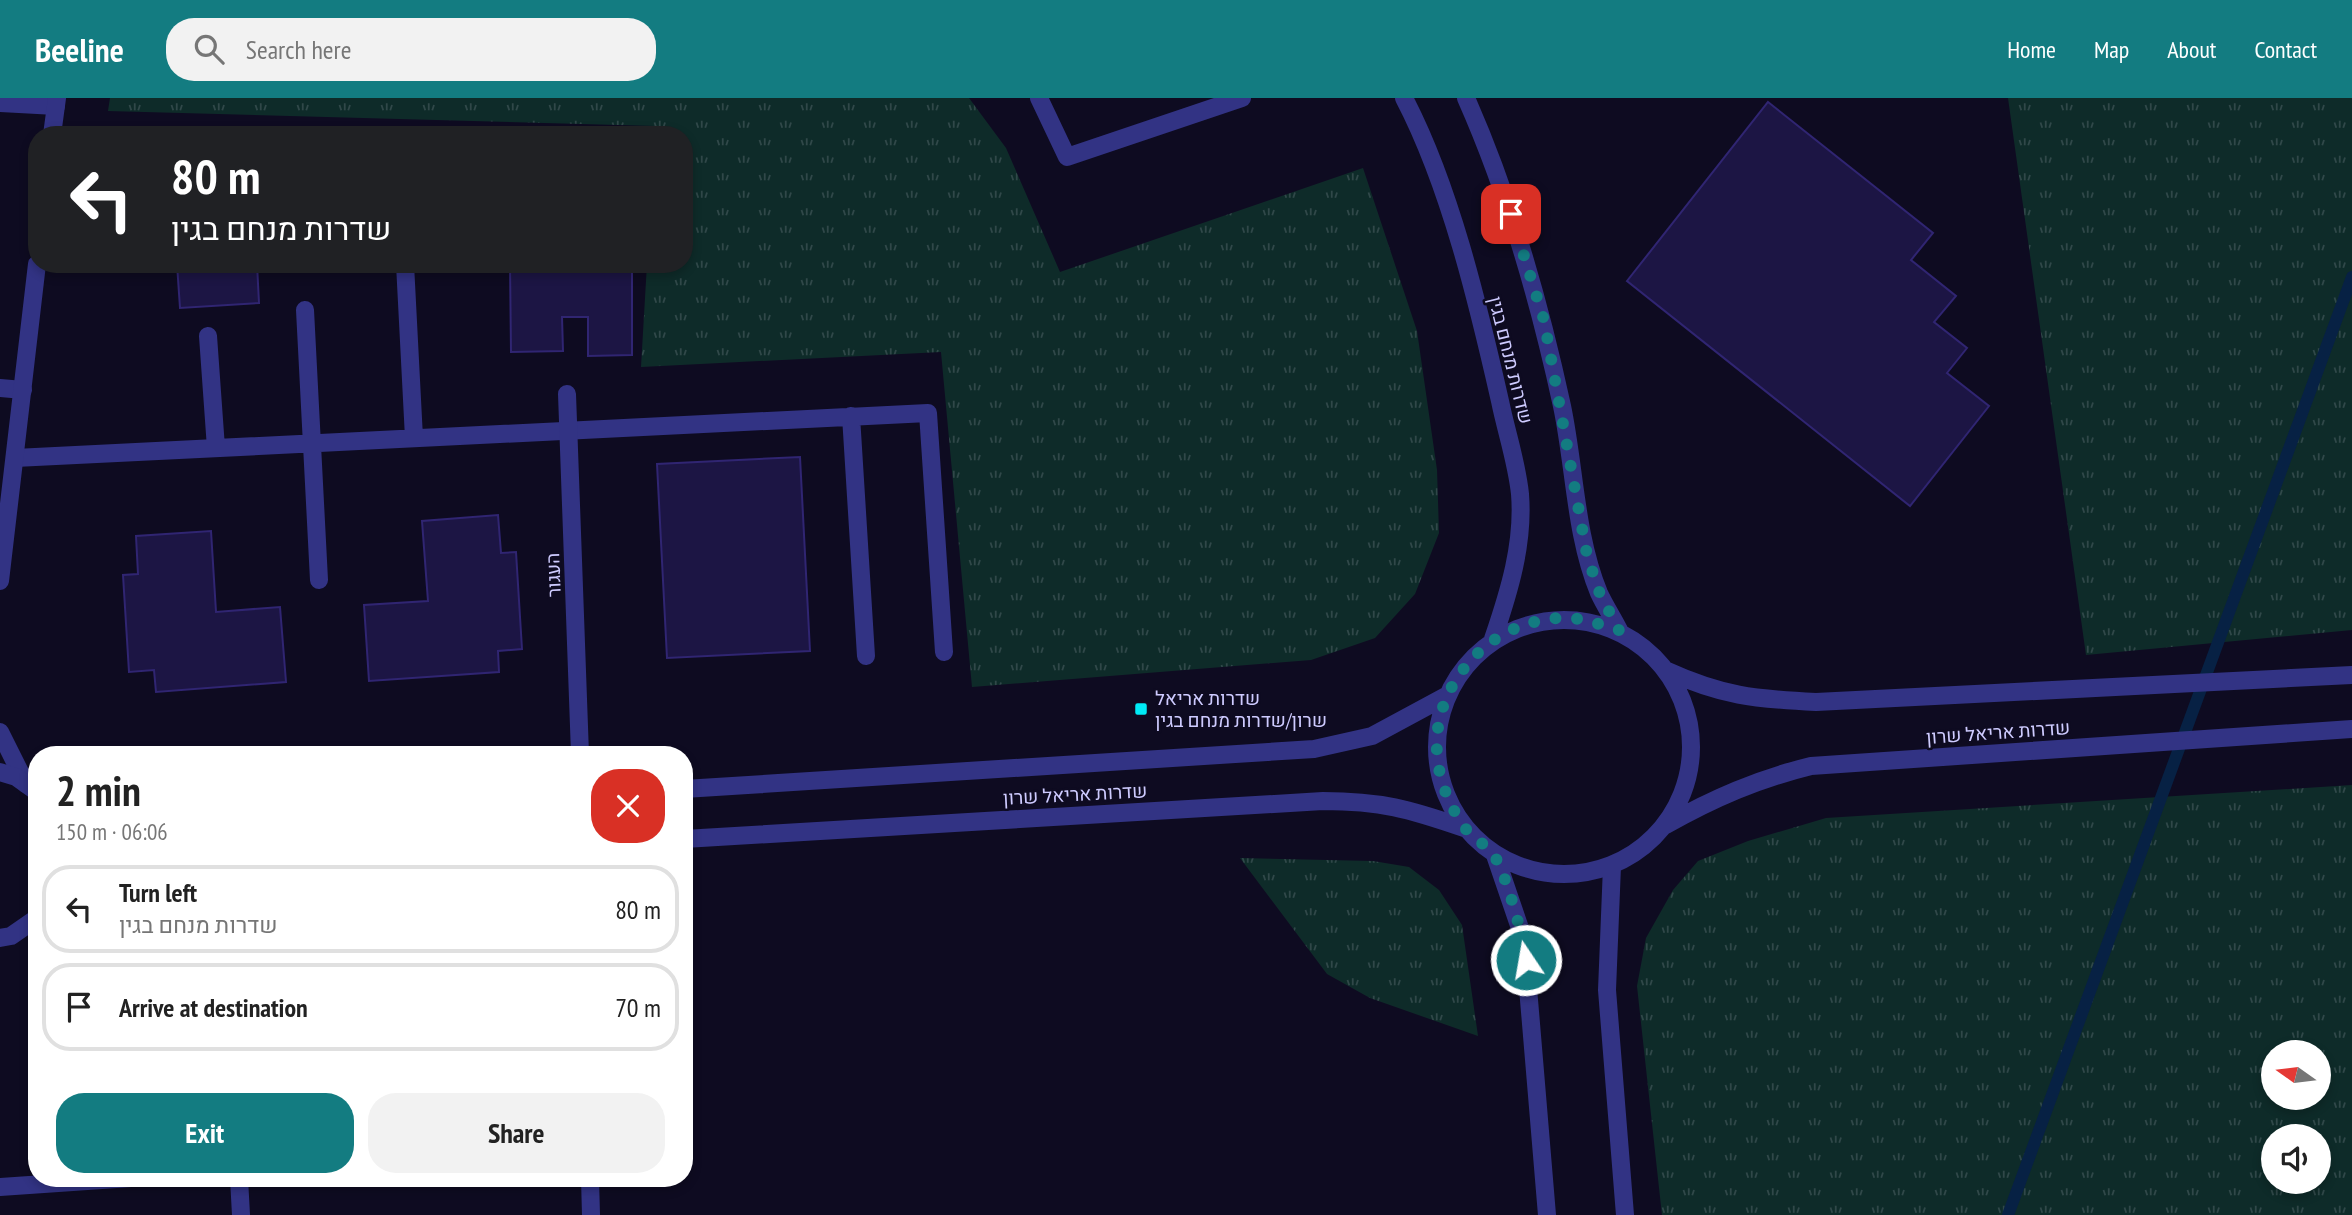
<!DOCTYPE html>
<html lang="en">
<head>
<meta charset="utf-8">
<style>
  :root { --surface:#fff; --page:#f2f2f2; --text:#222; --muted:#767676; --line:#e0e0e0; --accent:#137c81 }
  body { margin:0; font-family:"PT Sans Narrow",Heebo,sans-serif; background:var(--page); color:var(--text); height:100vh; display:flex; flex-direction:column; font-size:26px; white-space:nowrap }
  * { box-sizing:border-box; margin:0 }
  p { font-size:23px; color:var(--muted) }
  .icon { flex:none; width:38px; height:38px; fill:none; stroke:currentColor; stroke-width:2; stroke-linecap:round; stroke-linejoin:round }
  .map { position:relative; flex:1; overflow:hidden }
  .sheet { position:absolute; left:28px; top:648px; width:665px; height:441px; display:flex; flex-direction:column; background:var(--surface); border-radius:28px; box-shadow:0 4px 10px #0003 }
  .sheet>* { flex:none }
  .guide { position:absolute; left:28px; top:28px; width:665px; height:147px; border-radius:28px; box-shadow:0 4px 10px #0003; background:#202124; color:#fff; overflow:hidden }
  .needle { width:46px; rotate:284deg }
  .controls { position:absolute; left:2261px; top:942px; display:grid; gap:14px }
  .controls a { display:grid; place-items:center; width:70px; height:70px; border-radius:50%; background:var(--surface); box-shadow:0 4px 10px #0003; font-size:35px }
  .pin { position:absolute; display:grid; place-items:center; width:60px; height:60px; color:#fff; margin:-30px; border-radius:14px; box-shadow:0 4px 10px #0006 }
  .me { position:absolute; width:77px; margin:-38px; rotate:348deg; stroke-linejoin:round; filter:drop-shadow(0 0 5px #0008) }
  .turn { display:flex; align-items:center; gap:24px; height:147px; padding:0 28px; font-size:32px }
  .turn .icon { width:91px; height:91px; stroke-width:2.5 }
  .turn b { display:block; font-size:49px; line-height:60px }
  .round { display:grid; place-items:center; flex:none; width:74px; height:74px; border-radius:28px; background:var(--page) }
  .overview { display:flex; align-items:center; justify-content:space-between; height:119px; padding:0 28px }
  h1 { font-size:42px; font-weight:700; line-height:52px }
  .cta { display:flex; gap:14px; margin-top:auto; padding:14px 28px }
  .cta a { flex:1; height:80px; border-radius:28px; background:var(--accent); color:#fff; font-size:28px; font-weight:700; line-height:80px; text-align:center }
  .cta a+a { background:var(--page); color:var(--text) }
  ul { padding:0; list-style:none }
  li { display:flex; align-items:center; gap:21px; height:88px; margin:0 14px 10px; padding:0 14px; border:4px solid var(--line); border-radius:28px }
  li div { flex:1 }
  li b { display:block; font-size:26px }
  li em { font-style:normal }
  header { display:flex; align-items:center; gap:42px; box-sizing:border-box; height:98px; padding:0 35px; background:var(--accent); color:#fff }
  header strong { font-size:33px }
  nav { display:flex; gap:38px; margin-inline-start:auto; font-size:24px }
  .search { width:490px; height:63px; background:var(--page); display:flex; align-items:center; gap:18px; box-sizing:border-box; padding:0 24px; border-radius:28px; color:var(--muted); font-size:26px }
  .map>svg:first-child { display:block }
  .grass { fill:url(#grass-tufts); fill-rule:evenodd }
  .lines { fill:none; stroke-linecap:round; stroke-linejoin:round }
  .stream { stroke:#072144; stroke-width:12 }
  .building { fill:#1c1544; stroke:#302572; stroke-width:2 }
  .service { stroke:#323384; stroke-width:18 }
  .minor { stroke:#323384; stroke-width:18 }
  .tertiary { stroke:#323384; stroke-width:18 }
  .route { stroke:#137c81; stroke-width:12; stroke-dasharray:0 21.6 }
  .poi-dot { fill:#00ebf6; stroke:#0e0b21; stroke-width:2.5 }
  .labels { text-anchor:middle; stroke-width:5; stroke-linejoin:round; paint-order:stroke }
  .street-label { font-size:19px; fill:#cecbff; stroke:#0e0b21 }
  .poi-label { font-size:19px; fill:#cecbff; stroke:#0e0b21; text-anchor:start }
</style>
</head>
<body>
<header>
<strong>Beeline</strong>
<div class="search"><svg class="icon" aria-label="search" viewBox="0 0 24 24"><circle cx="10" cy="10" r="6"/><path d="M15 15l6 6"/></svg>Search here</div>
<nav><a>Home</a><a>Map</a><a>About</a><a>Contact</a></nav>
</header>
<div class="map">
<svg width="2352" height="1117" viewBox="0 0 2352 1117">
  <defs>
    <pattern id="grass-tufts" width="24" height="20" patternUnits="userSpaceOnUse" patternTransform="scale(1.75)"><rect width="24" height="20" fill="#0e2b29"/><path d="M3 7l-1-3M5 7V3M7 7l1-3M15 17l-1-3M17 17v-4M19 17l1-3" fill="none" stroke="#304849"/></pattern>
  </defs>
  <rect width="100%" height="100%" fill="#0e0b21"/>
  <!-- grass -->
  <path class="grass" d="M110,0H969L1006,50L1060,174L1363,70L1417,233L1437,372L1439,435L1415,496L1375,540L1311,562L972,589L941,254L641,269L647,166H684V37H655V28L108,13Z
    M2008,0H2352V532L2086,557Z
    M2352,687V1117H1662L1637,888L1646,840L1673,792L1698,763L1748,743L1826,720ZM2273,954H2319V999H2273ZM2273,1038H2319V1083H2273Z
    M1240,760L1373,763L1409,769L1439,792L1462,827L1478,938L1370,900L1327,876Z"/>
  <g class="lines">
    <!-- stream -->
    <path class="stream" d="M2008,1117L2352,179"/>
  </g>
  <!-- building -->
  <path class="building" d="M1768,4L1933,135L1911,162L1956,198L1934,224L1967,250L1947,275L1989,308L1910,408L1627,183Z
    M177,166H257L259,205L180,210Z
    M510,166H632V257L588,258V219H562L563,253L511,254Z
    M800,359L810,553L667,560L657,366Z
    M498,417L501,455L516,454L522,551L498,553L499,574L369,583L364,507L428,503L422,423Z
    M211,433L216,514L280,509L286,584L156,594L154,572L129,574L123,477L138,476L136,438Z"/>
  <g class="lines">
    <!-- service -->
    <path class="service" d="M1039,0L1067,59L1242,0
      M0,5L56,8
      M405,166L414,340
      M305,212L319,482
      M208,238L216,350
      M0,290L23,292
      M851,318L866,558
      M15,360L928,315L944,554
      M239,1080L241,1117
      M0,1089L131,1080"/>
    <!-- minor -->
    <path class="minor" d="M52,37L57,0
      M567,296L580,656
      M0,483L37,166
      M0,634L26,686
      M590,1080L591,1117"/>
    <!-- tertiary -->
    <path class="tertiary" d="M1404,0C1450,88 1478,206 1500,303C1506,333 1517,365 1520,396C1524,446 1509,494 1493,541
      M1466,0C1510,99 1539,202 1562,308C1575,370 1575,437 1599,495C1605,508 1613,520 1619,532
      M1437 649a127 127 0 1 1 254 0a127 127 0 1 1-254 0Z
      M1665,572C1722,598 1754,601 1816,604L2352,577
      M0,674L16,679L37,694
      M684,691L1314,651L1372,638L1448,597
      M1666,727C1714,700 1758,681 1811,668L2352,631
      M684,741L1323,703C1381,703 1409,711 1464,730
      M1495,757L1524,842L1547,1117
      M1612,768L1607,892L1625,1117
      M0,840L11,838L37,820"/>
  </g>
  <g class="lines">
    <!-- route -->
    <path class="route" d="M1511,116L1544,222L1587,457L1600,496L1619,532C1606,529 1592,523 1578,521C1544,516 1505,530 1480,553C1428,602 1424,668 1462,726C1470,738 1484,745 1493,756C1505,771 1524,842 1526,862"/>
  </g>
  <!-- markers -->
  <rect class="poi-dot" x="1134" y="604" width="14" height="14" rx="3.5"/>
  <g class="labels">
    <!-- street labels -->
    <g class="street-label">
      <text transform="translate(1511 262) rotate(76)" y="7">שדרות מנחם בגין</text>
      <text transform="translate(553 477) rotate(-92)" y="7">העגור</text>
      <text transform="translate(1998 634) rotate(-4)" y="7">שדרות אריאל שרון</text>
      <text transform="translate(1075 696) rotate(-3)" y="7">שדרות אריאל שרון</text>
    </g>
    <!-- poi labels -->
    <g class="poi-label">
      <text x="1155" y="607">שדרות אריאל<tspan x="1155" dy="22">שרון/שדרות מנחם בגין</tspan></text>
    </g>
  </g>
</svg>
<div class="controls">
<a><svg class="needle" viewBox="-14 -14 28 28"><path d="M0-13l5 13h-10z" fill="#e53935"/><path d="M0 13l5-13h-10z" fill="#767676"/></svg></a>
<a><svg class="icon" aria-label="sound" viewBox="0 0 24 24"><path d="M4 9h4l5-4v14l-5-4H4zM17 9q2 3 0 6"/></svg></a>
</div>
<div class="pin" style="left:1511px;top:116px;background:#d93025"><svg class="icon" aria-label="arrive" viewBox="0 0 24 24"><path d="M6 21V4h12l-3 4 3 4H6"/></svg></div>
<svg class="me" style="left:1526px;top:862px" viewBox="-20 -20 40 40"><circle r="17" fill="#137c81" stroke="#fff" stroke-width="3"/><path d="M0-11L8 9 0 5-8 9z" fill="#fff"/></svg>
<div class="guide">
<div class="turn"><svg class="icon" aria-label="left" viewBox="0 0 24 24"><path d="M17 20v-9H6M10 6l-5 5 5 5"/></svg><div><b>80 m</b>שדרות מנחם בגין</div></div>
</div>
<section class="sheet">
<div class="overview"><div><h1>2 min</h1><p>150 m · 06:06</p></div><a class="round" style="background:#d93025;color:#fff"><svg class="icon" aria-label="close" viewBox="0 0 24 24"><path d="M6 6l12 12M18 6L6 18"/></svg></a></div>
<ul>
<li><svg class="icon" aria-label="left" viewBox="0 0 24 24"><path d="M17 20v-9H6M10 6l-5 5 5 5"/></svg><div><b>Turn left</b><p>שדרות מנחם בגין</p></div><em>80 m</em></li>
<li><svg class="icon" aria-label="arrive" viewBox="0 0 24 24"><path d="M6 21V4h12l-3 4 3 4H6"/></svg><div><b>Arrive at destination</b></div><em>70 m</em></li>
</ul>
<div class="cta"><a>Exit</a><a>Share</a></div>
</section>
</div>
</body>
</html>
